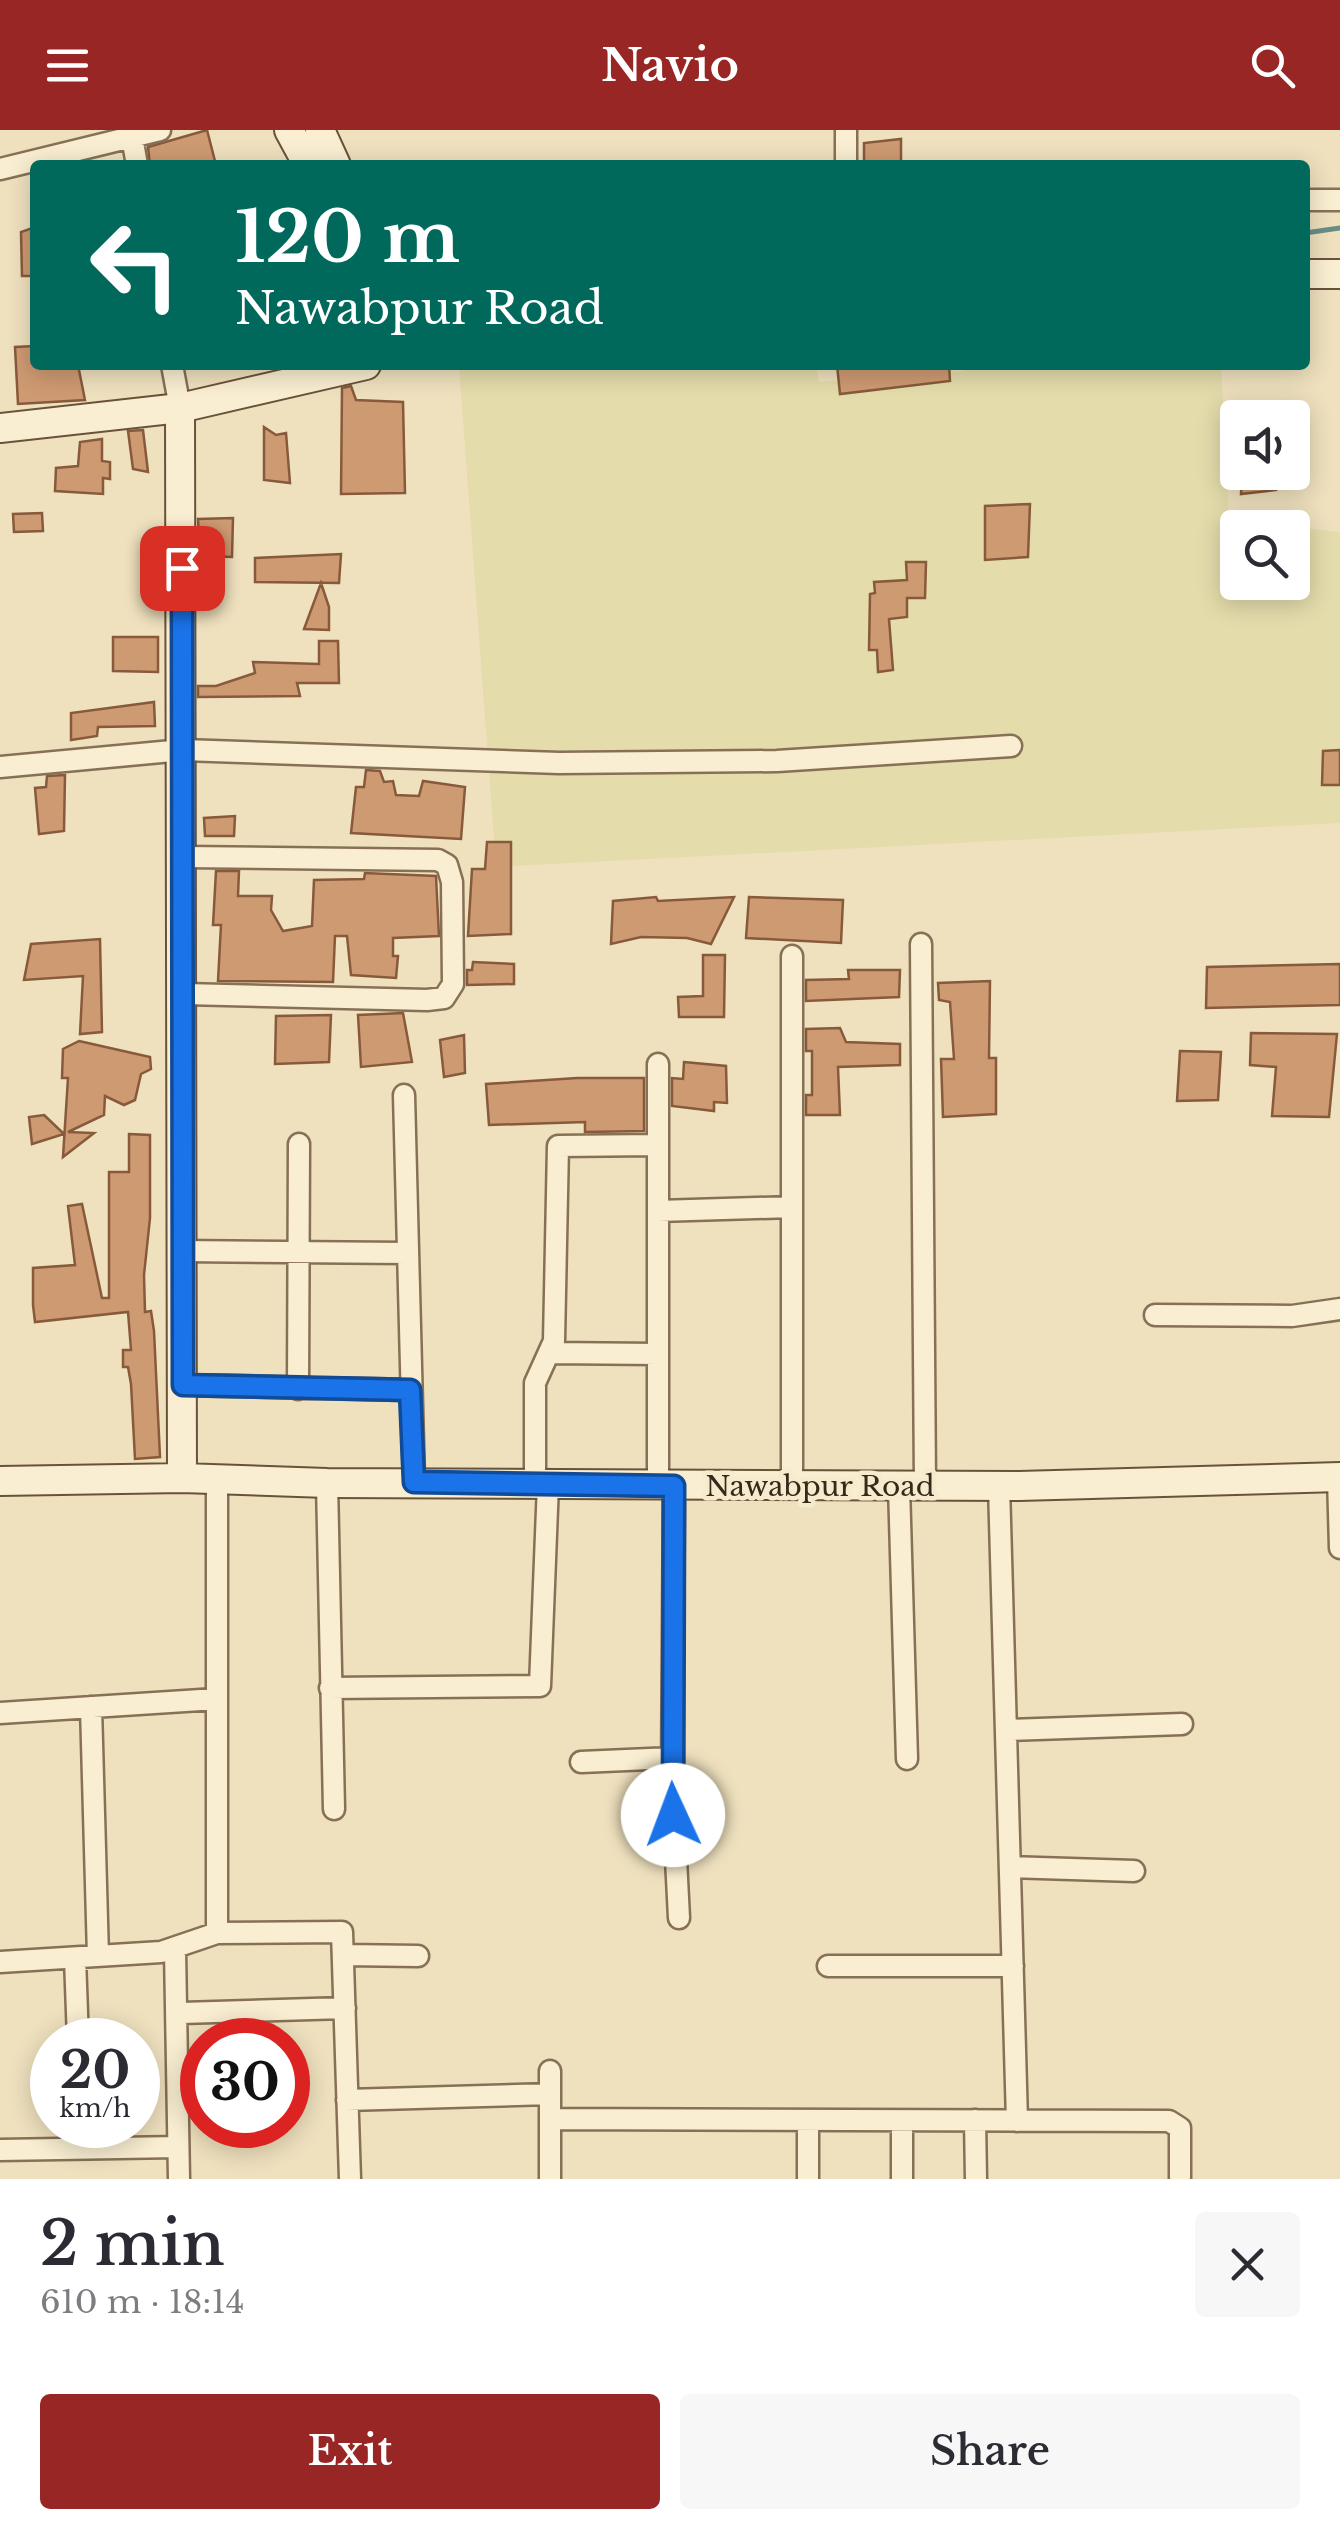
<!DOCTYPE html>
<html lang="en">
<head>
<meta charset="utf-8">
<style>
  :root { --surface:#fff; --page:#f7f7f7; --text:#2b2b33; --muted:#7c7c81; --accent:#972625 }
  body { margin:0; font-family:"Libre Baskerville",serif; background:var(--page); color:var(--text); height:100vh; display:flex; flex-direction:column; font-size:38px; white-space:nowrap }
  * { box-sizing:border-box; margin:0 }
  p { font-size:32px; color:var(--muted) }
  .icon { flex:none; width:55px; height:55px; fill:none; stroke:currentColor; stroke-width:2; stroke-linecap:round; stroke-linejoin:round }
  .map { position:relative; height:2049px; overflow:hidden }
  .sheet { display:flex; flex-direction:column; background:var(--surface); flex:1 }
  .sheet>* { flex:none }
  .guide { position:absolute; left:30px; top:30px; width:1280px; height:210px; border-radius:10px; box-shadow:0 5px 25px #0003; background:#00695c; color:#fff; overflow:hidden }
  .fabs { position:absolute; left:1220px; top:270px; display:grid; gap:20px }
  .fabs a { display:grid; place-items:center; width:90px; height:90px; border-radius:10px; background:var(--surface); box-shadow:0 5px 25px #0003; font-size:50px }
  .speed { position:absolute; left:30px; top:1888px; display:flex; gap:20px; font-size:50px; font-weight:700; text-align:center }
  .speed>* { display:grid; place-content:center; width:130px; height:130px; border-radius:50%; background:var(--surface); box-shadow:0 5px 25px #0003; line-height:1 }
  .speed small { font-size:25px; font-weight:400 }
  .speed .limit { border:15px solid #d22; background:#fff; color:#111 }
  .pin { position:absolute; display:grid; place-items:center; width:85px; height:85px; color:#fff; margin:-42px; border-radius:20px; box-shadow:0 5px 15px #0006 }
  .me { position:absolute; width:110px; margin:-55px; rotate:358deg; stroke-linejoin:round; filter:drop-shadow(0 0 8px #0008) }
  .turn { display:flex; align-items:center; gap:35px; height:210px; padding:0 40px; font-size:45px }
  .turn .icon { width:130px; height:130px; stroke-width:2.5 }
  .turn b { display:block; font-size:70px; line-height:85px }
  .round { display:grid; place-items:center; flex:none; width:105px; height:105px; border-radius:10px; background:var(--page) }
  .headline { display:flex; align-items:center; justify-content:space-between; height:170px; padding:0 40px }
  h1 { font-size:60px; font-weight:600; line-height:75px }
  .action { display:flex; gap:20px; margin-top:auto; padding:20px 40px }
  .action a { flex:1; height:115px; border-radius:10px; background:var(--accent); color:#fff; font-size:40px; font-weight:600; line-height:115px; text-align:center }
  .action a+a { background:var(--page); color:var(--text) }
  header { display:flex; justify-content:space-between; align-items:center; height:130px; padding:0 40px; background:var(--accent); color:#fff; font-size:45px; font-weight:600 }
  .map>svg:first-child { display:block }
  .farmland { fill:#e4dcab; fill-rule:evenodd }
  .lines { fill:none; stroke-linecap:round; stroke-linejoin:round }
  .stream { stroke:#698e85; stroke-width:5 }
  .building { fill:#ce9a72; stroke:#875a3b; stroke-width:2.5 }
  .street-casing { stroke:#877156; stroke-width:25 }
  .secondary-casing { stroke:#69523a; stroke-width:32 }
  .street { stroke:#f9eed1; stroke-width:20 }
  .secondary { stroke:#f9eed1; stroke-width:28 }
  .route-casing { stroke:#114b97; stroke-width:25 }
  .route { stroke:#1a73e8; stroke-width:18 }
  .labels { text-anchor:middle; stroke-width:9; stroke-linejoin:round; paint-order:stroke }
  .street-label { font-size:28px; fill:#36291b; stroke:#f6ebcd }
</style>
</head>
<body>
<header><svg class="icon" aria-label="menu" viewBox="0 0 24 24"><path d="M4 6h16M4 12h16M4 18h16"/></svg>Navio<svg class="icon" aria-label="search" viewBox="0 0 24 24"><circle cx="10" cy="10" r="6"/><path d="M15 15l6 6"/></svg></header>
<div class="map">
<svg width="1340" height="2049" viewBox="0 0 1340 2049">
  <rect width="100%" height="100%" fill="#efe1be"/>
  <!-- farmland -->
  <path class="farmland" d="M459,235H816L819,252L964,241L969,235H1221L1229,390L1340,402V693L496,737ZM1238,398H1292V452H1238Z"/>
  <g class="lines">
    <!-- stream -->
    <path class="stream" d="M1305,103L1340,98"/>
  </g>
  <!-- building -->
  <path class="building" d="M207,0L216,35H150L148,17Z
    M901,9V35H864V13Z
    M35,97V146H22L21,102Z
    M35,216V235H78L85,270L18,274L15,217Z
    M837,235H949L950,251L840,264Z
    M351,256L356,270L403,272L405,363L341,364L342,258Z
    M264,297L276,305L286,303L290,353L264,350Z
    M143,300L148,342L133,339L128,301Z
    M102,309V331L110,332V349L103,348V364L55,361L56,338L78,336L80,312Z
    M1242,342H1277L1276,360L1241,364Z
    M1030,374L1028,427L985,430V376Z
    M42,383L43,401L14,402L13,384Z
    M233,388L232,427L200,426L198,389Z
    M341,424L339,453L255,452V428Z
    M906,432H926L925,468H907V487L889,489L893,540L878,542L877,520H869L870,464L875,463L874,452L907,450Z
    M321,453L329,477V500L304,499Z
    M113,507H158V542L113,541Z
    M319,511H338L339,553H297L300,566L198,567V556H216L255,543L253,532L319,534Z
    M154,572L155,596L98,597L97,606L71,610V583Z
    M1340,620V655H1322L1323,621Z
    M366,640L380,641L384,652L393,651L396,665L419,666L423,651L465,657L461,709L351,703L356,657H364Z
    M65,645L64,701L39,704L35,658L46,657L47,646Z
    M235,686L234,706H205L204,688Z
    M487,712H511V804L468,806L472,739H485Z
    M216,741H239L238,766H272L271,780L283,801L312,796L314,750L364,749L365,743L436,746L439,806L393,808V826H398L396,848L351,845L347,806H335L333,852L218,851L221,795H213Z
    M656,767L658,771L734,767L711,814L687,808L641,807L611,814L613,771Z
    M749,767L843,770L841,813L746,808Z
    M100,809L102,902L80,904L83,846L24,850L31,814Z
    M703,825H725L724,887H679L678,867L703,866Z
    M473,832L514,834V854L467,855V840H472Z
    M1340,834V875L1206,878L1207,837Z
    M848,840H900L899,867L806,871V850L849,849Z
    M990,851L989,928H996V984L943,987L941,929H954L950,872L939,870L938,853Z
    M403,883L412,932L361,937L358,885Z
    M331,885L329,932L275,934L276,886Z
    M840,898L846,912L900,914V935L838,937L840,985H806V965H812V921H806V899Z
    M1251,903L1337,904L1329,987L1272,986L1276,937L1250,935Z
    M464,905L465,943L444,947L440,910Z
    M79,911L150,927L151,939L141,944L135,970L124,975L105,966L104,985L68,1002L94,1003L63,1027L68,948H62L63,919Z
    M1180,921L1221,922L1218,970L1177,971Z
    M684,932L726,936L727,973L714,972V981L672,976V948L683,949Z
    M577,948H644V1001L585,1002V992L489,995L486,954Z
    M44,985L64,1004L32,1014L29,987Z
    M129,1004L150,1005V1088L144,1145L145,1182L151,1181L154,1201L160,1327L135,1329L131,1254L128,1237H123V1220H131L128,1182L35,1192L33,1175V1138L75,1135L68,1076L82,1074L102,1168H109V1042H129Z"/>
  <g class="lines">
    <!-- street casing -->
    <g class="street-casing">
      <path id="street" d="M846,0V35
        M132,7L137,35
        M0,39L160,0
        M1305,70H1340
        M172,235L180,278
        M0,637L183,620L559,633L777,631L1011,616
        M184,727L438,730L447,735L452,752L453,854L444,868L427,870L184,864
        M921,814L925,1356
        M658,934V1356
        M404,965L414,1352
        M658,1081L792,1077
        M181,1121L407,1123
        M1155,1185L1292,1186L1340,1179
        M549,1223L658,1224
        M183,1255L410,1260
        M298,1259L299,1014
        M1338,1347L1340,1418
        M217,1350V1803
        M327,1353L334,1679
        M535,1354V1253L554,1211L558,1016L657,1015
        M674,1356L672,1650L679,1788
        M792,1356V826
        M899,1356L907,1629
        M999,1356L1017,1991
        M330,1558L540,1556L548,1354
        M91,1577L98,1826
        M0,1583L216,1569
        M1006,1600L1182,1594
        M581,1632L672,1628
        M1010,1737L1134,1741
        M175,1820L179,2049
        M345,1825L418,1826
        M75,1828L78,1910
        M0,1832L161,1822L217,1803L342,1802L350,2049
        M828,1836H1013
        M182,1883L345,1878
        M347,1970L550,1964
        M550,1989L1169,1991L1180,1998V2049
        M975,1990L976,2049
        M902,1991V2049
        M0,2020L178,2017
        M550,2049V1941
        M808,2049V1991"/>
    </g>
    <!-- secondary casing -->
    <g class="secondary-casing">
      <path id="secondary" d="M289,0L308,35
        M320,0L336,35
        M1305,144H1340
        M180,278L182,1348
        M0,298L180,278L366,235
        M0,1351L182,1348L327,1353L1019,1356L1340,1347"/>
    </g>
    <!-- street -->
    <use href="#street" class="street"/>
    <!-- secondary -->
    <use href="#secondary" class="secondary"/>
  </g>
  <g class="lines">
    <!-- route casing -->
    <g class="route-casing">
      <path id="route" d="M182,438L183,1255L410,1260L414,1352L674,1356L673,1685"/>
    </g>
    <!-- route -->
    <use href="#route" class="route"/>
  </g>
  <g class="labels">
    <!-- street labels -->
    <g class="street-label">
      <text x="820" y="1366">Nawabpur Road</text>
    </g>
  </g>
</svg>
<div class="fabs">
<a><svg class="icon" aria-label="sound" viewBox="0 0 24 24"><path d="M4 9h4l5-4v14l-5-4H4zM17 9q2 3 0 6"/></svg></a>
<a><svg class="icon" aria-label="search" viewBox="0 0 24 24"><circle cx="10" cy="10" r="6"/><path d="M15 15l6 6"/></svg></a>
</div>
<div class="speed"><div>20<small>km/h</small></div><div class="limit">30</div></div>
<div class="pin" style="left:182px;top:438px;background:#d93025"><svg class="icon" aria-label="arrive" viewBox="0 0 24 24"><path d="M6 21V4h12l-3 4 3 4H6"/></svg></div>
<svg class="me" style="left:673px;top:1685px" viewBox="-20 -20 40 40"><circle r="19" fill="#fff"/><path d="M0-13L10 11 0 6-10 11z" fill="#1a73e8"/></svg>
<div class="guide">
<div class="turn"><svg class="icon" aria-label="left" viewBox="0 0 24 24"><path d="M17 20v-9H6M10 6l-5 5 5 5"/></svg><div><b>120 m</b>Nawabpur Road</div></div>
</div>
</div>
<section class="sheet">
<div class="headline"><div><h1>2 min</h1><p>610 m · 18:14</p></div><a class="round"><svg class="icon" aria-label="close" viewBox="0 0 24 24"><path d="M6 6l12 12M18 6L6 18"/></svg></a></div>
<div class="action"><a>Exit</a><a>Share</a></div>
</section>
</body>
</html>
